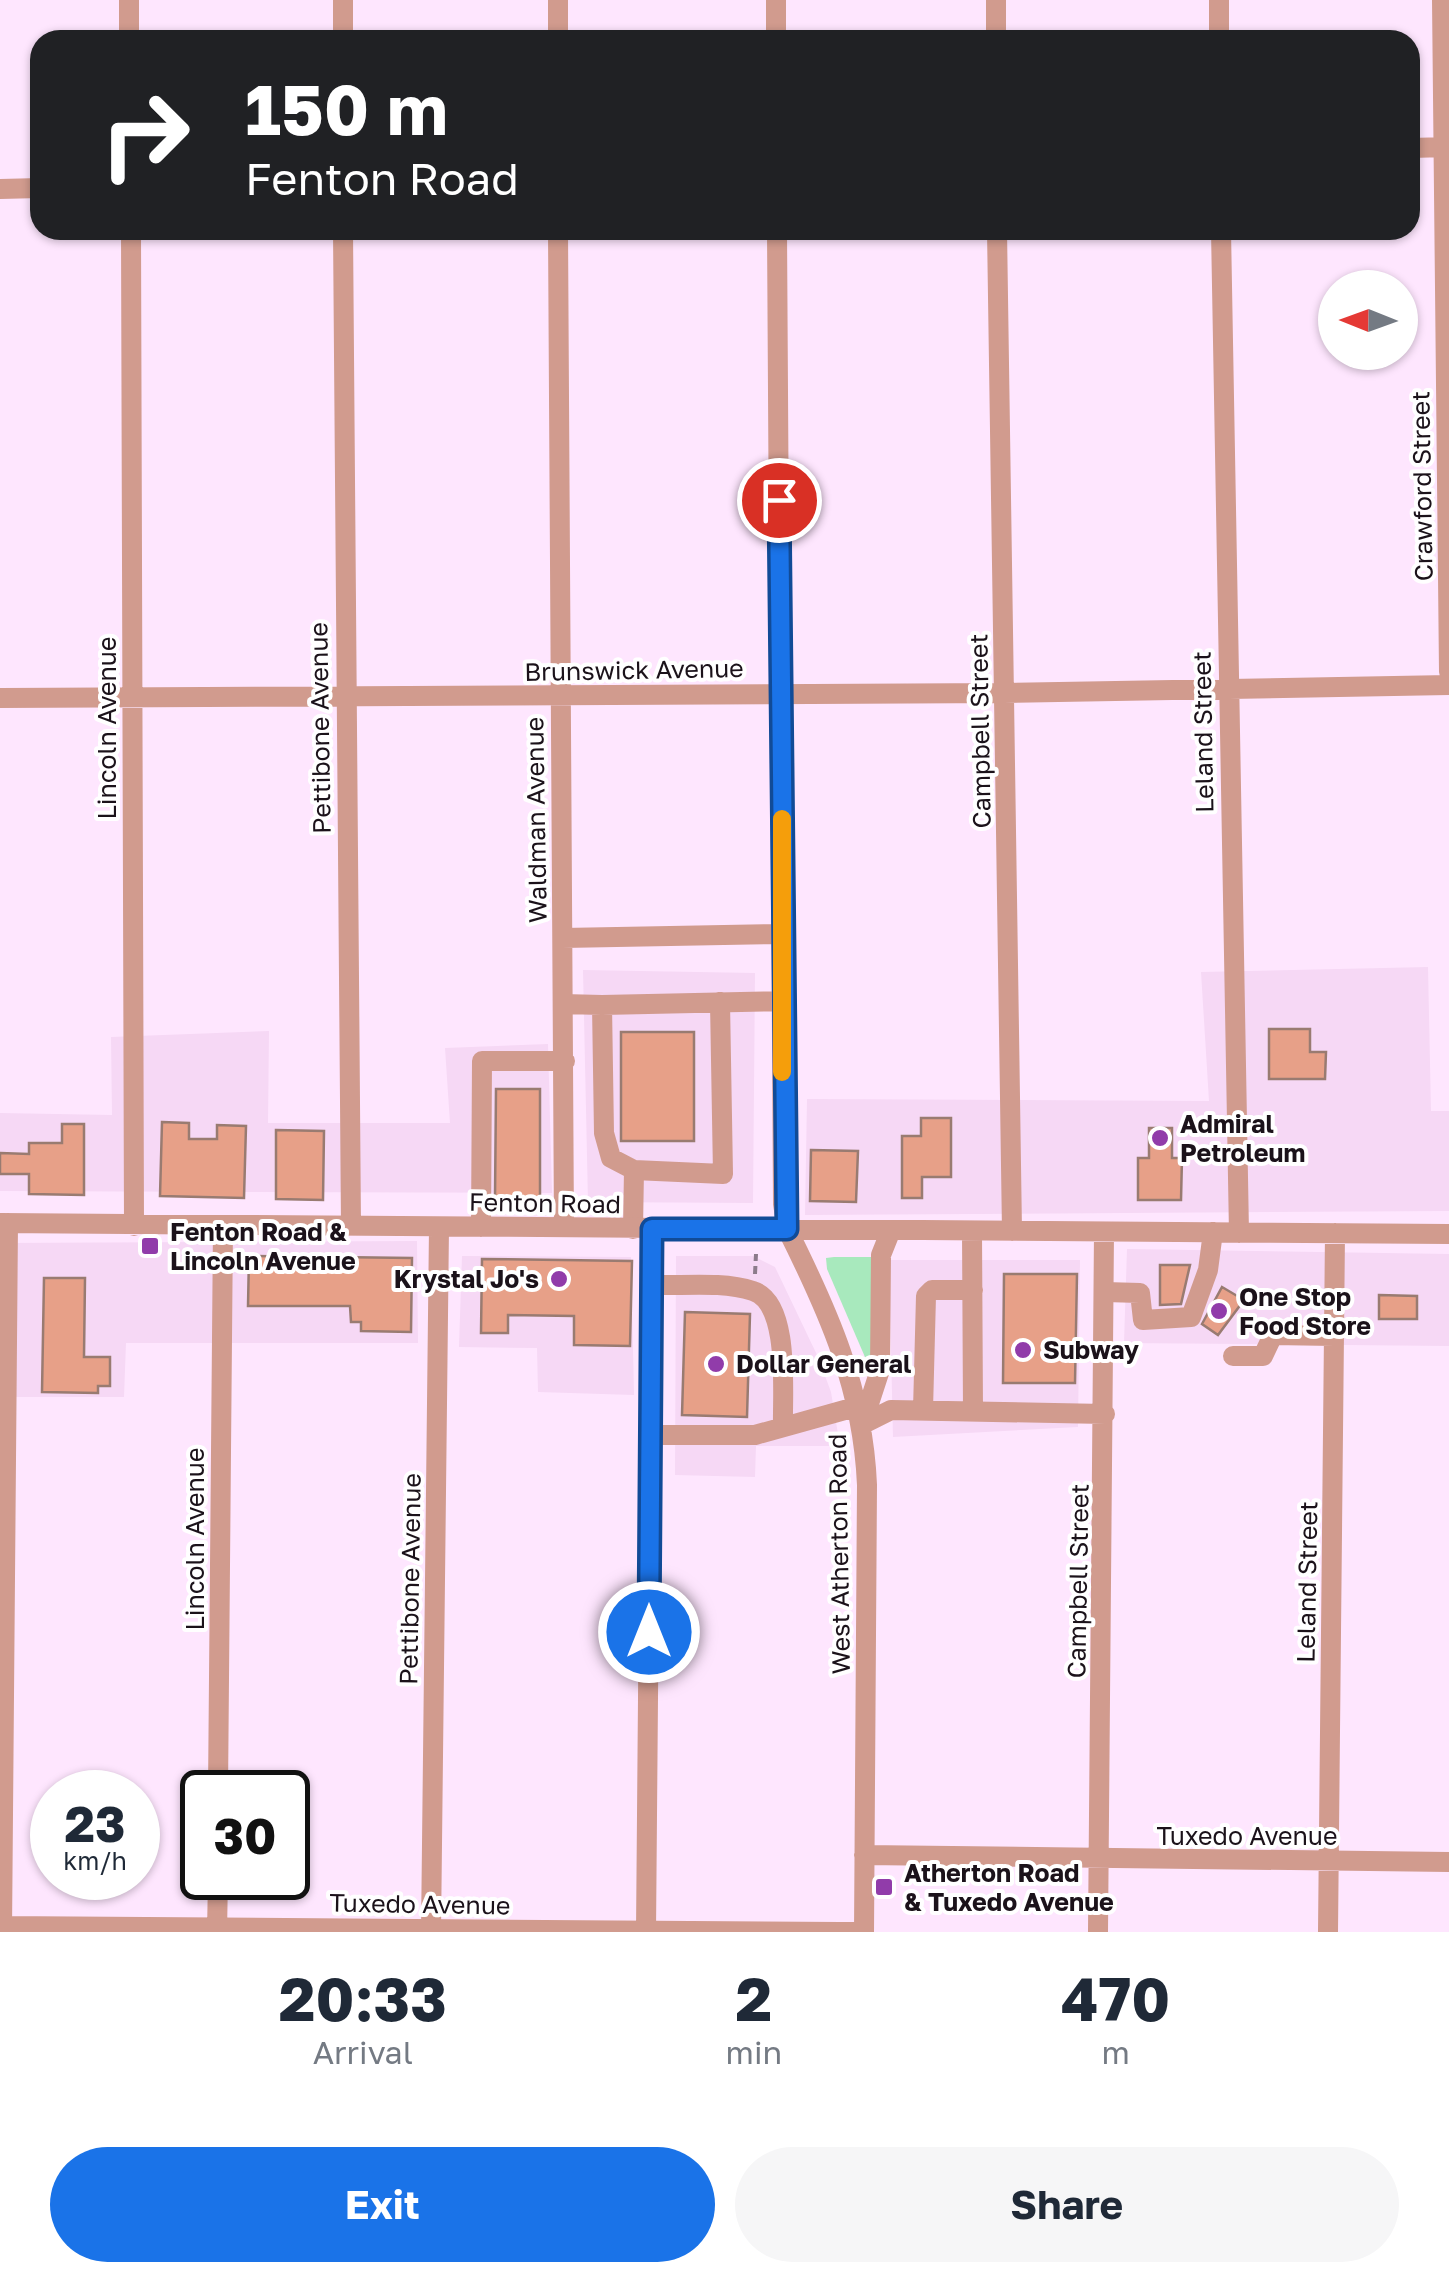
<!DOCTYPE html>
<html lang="en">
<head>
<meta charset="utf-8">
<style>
  :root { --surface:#fff; --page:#f6f6f7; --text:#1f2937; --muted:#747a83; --accent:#1a73e8 }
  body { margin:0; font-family:"Golos Text",sans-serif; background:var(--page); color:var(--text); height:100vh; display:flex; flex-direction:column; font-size:38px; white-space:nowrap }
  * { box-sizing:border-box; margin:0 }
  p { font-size:32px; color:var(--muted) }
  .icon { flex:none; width:55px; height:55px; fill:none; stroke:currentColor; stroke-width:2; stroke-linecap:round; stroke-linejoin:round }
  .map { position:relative; height:1932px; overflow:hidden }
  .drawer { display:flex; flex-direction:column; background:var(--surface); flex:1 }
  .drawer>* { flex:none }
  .guide { position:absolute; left:30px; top:30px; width:1390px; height:210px; border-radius:30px; box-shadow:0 2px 8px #0004; background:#202124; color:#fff; overflow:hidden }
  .needle { width:65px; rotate:271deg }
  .tools { position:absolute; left:1318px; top:270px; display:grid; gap:20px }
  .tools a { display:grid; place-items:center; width:100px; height:100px; border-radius:50%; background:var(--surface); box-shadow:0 2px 8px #0004; font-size:50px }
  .speed { position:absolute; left:30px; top:1770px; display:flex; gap:20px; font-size:50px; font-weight:700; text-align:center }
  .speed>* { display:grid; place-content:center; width:130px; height:130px; border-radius:50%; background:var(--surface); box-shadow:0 2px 8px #0004; line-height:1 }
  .speed small { font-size:25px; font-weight:400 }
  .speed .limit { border:5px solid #111; border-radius:15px; background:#fff; color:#111 }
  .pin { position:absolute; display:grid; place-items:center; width:85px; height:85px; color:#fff; margin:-42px; border:5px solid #fff; border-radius:50%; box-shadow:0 2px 10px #0007 }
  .me { position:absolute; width:110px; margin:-55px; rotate:0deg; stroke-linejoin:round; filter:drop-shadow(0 0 8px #0008) }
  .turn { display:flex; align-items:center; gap:35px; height:210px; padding:0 50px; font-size:45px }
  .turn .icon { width:130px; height:130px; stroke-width:2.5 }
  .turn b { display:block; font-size:70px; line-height:85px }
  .eta { display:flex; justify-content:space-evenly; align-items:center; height:170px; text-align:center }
  .eta b { font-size:60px; font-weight:700; line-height:70px }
  .action { display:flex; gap:20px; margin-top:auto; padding:20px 50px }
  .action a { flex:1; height:115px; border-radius:60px; background:var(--accent); color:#fff; font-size:40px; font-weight:700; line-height:115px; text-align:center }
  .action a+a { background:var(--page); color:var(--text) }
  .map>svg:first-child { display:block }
  .built { fill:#f6d8f5 }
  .green { fill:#a8e9bd }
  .building { fill:#e7a088; stroke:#997b71; stroke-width:2.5 }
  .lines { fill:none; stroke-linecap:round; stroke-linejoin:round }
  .path { stroke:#8c7b8b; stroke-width:4; stroke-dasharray:8 5; stroke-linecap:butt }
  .minor { stroke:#d19b8e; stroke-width:20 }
  .route-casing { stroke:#114b97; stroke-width:25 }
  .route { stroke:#1a73e8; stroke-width:18 }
  .slow { stroke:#f59e0b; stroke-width:18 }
  .poi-dot { fill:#913caa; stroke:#fff; stroke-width:4 }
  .labels { text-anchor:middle; stroke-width:8; stroke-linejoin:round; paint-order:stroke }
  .street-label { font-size:25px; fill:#1b121a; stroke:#fff }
  .poi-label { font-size:25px; font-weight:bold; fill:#1b121a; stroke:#fff; text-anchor:start }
</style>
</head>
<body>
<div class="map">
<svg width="1449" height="1932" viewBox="0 0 1449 1932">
  <rect width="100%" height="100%" fill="#fee6fe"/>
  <!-- built -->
  <path class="built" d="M1428,967L1431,1111H1449V1211L805,1215L807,1099L1209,1101L1201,972Z
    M583,970L755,973L753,1203L588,1202Z
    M269,1031L268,1123H450L445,1048L548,1044L552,1193L0,1191V1113L112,1115L111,1037Z
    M417,1241L418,1343H126L124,1397H0V1243Z
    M1127,1249L1449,1254V1346L1124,1343Z
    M462,1256L631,1257L634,1395L538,1392L537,1348L459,1347Z
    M676,1256H753L775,1267L818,1357L831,1392L840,1446H756L755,1477L675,1475Z
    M889,1260H1080L1078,1427L893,1437Z"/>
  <!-- green -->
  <path class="green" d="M834,1257H875L871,1371L827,1269L826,1258Z"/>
  <!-- building -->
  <path class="building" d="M1269,1029H1310V1052H1326L1325,1079H1269Z
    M621,1032H694V1141H621Z
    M496,1089H540V1199H495Z
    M921,1118H951V1177H922V1198H902V1136H921Z
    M162,1122L189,1123V1139H217V1125L246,1126L244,1198L160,1196Z
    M62,1124H84V1195L29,1194V1174H0V1153L29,1154V1143H62Z
    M1149,1128H1172V1158H1182L1181,1200H1138V1158H1149Z
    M276,1130L324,1131L323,1200L276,1199Z
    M811,1150L858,1151L856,1202L810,1201Z
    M249,1256L412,1258L411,1332L361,1331V1322H351L350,1306H248Z
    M482,1259L632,1261L630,1346L574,1345V1316L508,1315V1333H481Z
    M1160,1265H1190L1181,1304L1160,1305Z
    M1004,1274H1077L1075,1383H1003Z
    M44,1278H85L84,1357H110V1386H98V1393L42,1392Z
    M1222,1287L1244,1300L1218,1335L1202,1324Z
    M1379,1295L1417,1296V1319H1379Z
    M685,1312L750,1314L747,1417L682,1415Z"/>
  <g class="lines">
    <!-- path -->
    <path class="path" d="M755,1274L756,1254"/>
    <!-- minor -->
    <path class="minor" d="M129,0V40
      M343,0V40
      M558,0V40
      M776,0V40
      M1219,0V40
      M1442,0L1449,672
      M996,40V0
      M1410,148L1449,147
      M0,189L40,188
      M131,230L134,1226
      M343,230L351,1226
      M558,230L564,1228
      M777,230L783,1204L787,1229C829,1313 863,1389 867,1485L864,1932H843
      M997,230L1012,1231
      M1221,230L1239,1233
      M0,698L1004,693L1449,685
      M563,938L782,934
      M563,1004L602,1005L604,1133L611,1158L634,1170L633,1229
      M602,1005L782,1001
      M634,1170L723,1174L720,1002
      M0,1223L1449,1234
      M481,1227L482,1061H565
      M972,1231L973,1411
      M652,1285C684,1286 722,1281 753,1291C791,1303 782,1395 783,1427
      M1105,1292L1140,1293L1143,1320L1191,1317L1208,1270L1213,1232
      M1233,1356H1263L1273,1335L1334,1336
      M923,1410L926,1296L932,1290H973
      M863,1422L880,1370L881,1255L891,1230
      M863,1424L891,1410L1105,1414
      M651,1435H755L859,1406
      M218,1792L223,1225
      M864,1855L1449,1862
      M0,1926L840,1932
      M2,1932L8,1223
      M217,1932L218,1878
      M431,1932L439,1227
      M646,1932L652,1229
      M1098,1932L1104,1232
      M1328,1932L1335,1233"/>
  </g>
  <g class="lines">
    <!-- route casing -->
    <g class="route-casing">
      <path id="route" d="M649,1632L652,1229H787L779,500"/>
    </g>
    <!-- route -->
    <use href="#route" class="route"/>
    <!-- slow -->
    <path class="slow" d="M782,819V1072"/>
  </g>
  <!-- markers -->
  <g class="poi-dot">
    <circle cx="1160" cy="1138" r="10"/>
    <rect x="140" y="1236" width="20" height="20" rx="5"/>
    <circle cx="559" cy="1279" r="10"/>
    <circle cx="1219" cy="1311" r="10"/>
    <circle cx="1023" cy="1350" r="10"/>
    <circle cx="716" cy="1364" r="10"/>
    <rect x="874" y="1877" width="20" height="20" rx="5"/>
  </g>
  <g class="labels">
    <!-- street labels -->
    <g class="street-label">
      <text transform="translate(1422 486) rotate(-91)" y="9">Crawford Street</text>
      <text transform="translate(634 670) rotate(-1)" y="9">Brunswick Avenue</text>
      <text transform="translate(107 728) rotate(-90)" y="9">Lincoln Avenue</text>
      <text transform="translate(320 728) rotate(-91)" y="9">Pettibone Avenue</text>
      <text transform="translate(980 731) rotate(-91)" y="9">Campbell Street</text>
      <text transform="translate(1203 732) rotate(-91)" y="9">Leland Street</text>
      <text transform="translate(536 820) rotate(-91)" y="9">Waldman Avenue</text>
      <text transform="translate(545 1203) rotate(1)" y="9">Fenton Road</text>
      <text transform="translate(195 1539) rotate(-90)" y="9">Lincoln Avenue</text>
      <text transform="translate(839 1554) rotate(-91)" y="9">West Atherton Road</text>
      <text transform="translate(410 1579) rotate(-89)" y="9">Pettibone Avenue</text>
      <text transform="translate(1078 1581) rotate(-89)" y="9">Campbell Street</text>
      <text transform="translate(1307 1582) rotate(-89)" y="9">Leland Street</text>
      <text x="1247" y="1845">Tuxedo Avenue</text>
      <text transform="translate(420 1904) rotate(1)" y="9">Tuxedo Avenue</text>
    </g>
    <!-- poi labels -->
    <g class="poi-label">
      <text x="1180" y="1133">Admiral<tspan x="1180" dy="29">Petroleum</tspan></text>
      <text x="170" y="1241">Fenton Road &amp;<tspan x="170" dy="29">Lincoln Avenue</tspan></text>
      <text x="539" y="1288" text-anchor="end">Krystal Jo's</text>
      <text x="1239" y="1306">One Stop<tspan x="1239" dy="29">Food Store</tspan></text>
      <text x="1043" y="1359">Subway</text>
      <text x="736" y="1373">Dollar General</text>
      <text x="904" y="1882">Atherton Road<tspan x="904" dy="29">&amp; Tuxedo Avenue</tspan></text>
    </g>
  </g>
</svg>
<div class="tools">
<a><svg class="needle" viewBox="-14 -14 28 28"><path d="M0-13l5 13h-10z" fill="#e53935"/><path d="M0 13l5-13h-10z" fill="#747a83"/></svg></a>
</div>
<div class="speed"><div>23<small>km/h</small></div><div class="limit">30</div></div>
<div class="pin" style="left:779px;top:500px;background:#d93025"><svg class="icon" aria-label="arrive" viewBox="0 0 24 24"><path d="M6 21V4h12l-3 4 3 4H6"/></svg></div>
<svg class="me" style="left:649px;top:1632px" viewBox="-20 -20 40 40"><circle r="17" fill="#1a73e8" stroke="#fff" stroke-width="3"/><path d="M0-11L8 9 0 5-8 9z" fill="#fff"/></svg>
<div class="guide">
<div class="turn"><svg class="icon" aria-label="right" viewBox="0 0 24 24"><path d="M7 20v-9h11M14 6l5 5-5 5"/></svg><div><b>150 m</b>Fenton Road</div></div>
</div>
</div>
<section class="drawer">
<div class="eta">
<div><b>20:33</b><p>Arrival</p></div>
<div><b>2</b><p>min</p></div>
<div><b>470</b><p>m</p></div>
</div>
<div class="action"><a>Exit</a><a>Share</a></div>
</section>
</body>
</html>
